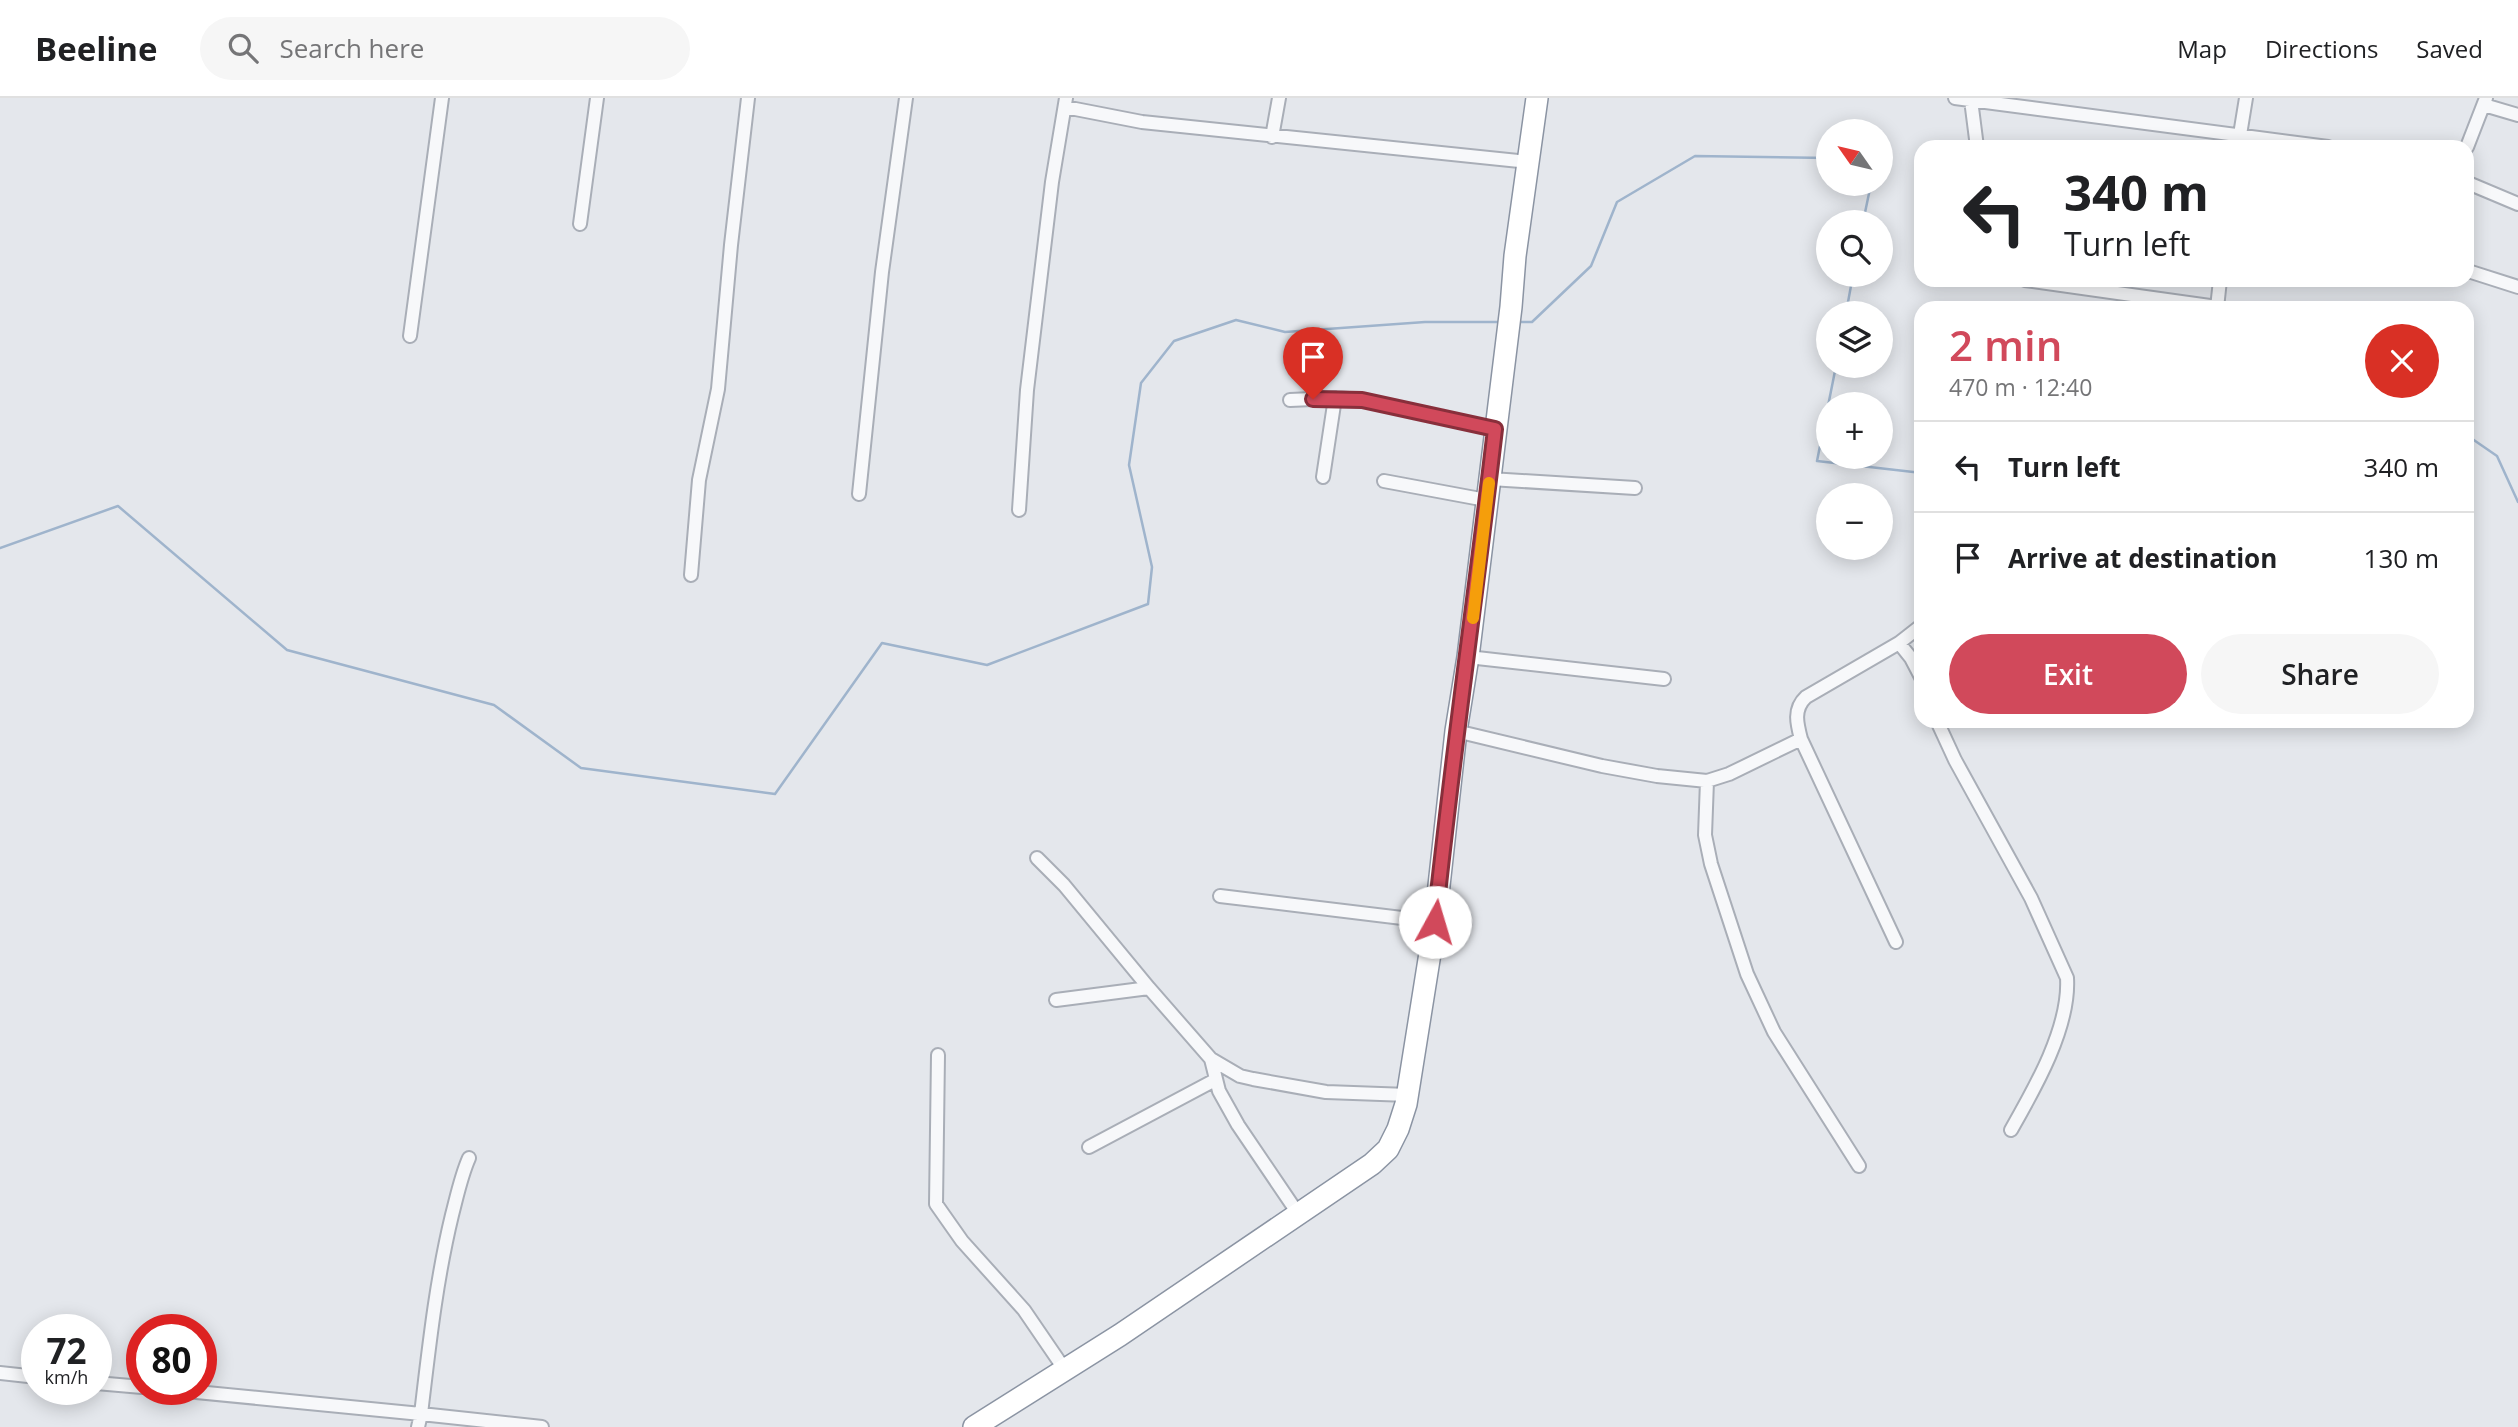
<!DOCTYPE html>
<html lang="en">
<head>
<meta charset="utf-8">
<style>
  :root { --surface:#fff; --page:#f6f6f6; --text:#202124; --muted:#757577; --line:#e0e0e0; --accent:#d1495b }
  body { margin:0; font-family:"Open Sans",sans-serif; background:var(--page); color:var(--text); height:100vh; display:flex; flex-direction:column; font-size:26px; white-space:nowrap }
  * { box-sizing:border-box; margin:0 }
  p { font-size:23px; color:var(--muted) }
  .icon { flex:none; width:38px; height:38px; fill:none; stroke:currentColor; stroke-width:2; stroke-linecap:round; stroke-linejoin:round }
  .map { position:relative; flex:1; overflow:hidden }
  .sheet { position:absolute; left:1914px; top:203px; width:560px; height:427px; display:flex; flex-direction:column; background:var(--surface); border-radius:21px; box-shadow:0 4px 18px #0003 }
  .sheet>* { flex:none }
  .guide { position:absolute; left:1914px; top:42px; width:560px; height:147px; border-radius:21px; box-shadow:0 4px 18px #0003; background:#fff; color:var(--text); overflow:hidden }
  .needle { width:46px; rotate:304deg }
  .tools { position:absolute; left:1816px; top:21px; display:grid; gap:14px }
  .tools a { display:grid; place-items:center; width:77px; height:77px; border-radius:50%; background:var(--surface); box-shadow:0 4px 18px #0003; font-size:35px }
  .speed { position:absolute; left:21px; top:1216px; display:flex; gap:14px; font-size:35px; font-weight:700; text-align:center }
  .speed>* { display:grid; place-content:center; width:91px; height:91px; border-radius:50%; background:var(--surface); box-shadow:0 4px 18px #0003; line-height:1 }
  .speed small { font-size:18px; font-weight:400 }
  .speed .limit { border:10px solid #d22; background:#fff; color:#111 }
  .pin { position:absolute; display:grid; place-items:center; width:60px; height:60px; color:#fff; margin:-72px -30px; border-radius:50% 50% 50% 0; rotate:-45deg; box-shadow:0 0 7px #0007 }
  .pin .icon { rotate:45deg }
  .me { position:absolute; width:77px; margin:-38px; rotate:6deg; stroke-linejoin:round; filter:drop-shadow(0 0 5px #0008) }
  .turn { display:flex; align-items:center; gap:24px; height:147px; padding:0 35px; font-size:32px }
  .turn .icon { width:91px; height:91px; stroke-width:2.5 }
  .turn b { display:block; font-size:49px; line-height:60px }
  .round { display:grid; place-items:center; flex:none; width:74px; height:74px; border-radius:37px; background:var(--page) }
  .headline { display:flex; align-items:center; justify-content:space-between; height:119px; padding:0 35px }
  h1 { font-size:42px; font-weight:600; line-height:52px; color:var(--accent) }
  .cta { display:flex; gap:14px; margin-top:auto; padding:14px 35px }
  .cta a { flex:1; height:80px; border-radius:42px; background:var(--accent); color:#fff; font-size:28px; font-weight:600; line-height:80px; text-align:center }
  .cta a+a { background:var(--page); color:var(--text) }
  ul { padding:0; list-style:none }
  li { display:flex; align-items:center; gap:21px; height:91px; padding:0 35px; border-top:2px solid var(--line) }
  li div { flex:1 }
  li b { display:block; font-size:26px }
  li em { font-style:normal }
  header { display:flex; align-items:center; gap:42px; box-sizing:border-box; height:98px; padding:0 35px; background:var(--surface); border-bottom:2px solid var(--line) }
  header strong { font-size:33px }
  nav { display:flex; gap:38px; margin-inline-start:auto; font-size:24px }
  .search { width:490px; height:63px; background:var(--page); display:flex; align-items:center; gap:18px; box-sizing:border-box; padding:0 24px; border-radius:38px; color:var(--muted); font-size:26px }
  .map>svg:first-child { display:block }
  .lines { fill:none; stroke-linecap:round; stroke-linejoin:round }
  .stream { stroke:#9fb4cc; stroke-width:2.5 }
  .street-casing { stroke:#a9aeb7; stroke-width:16 }
  .highway-casing { stroke:#8b94a3; stroke-width:24 }
  .street { stroke:#f7f8fa; stroke-width:12 }
  .highway { stroke:#fff; stroke-width:21 }
  .route-casing { stroke:#882f3b; stroke-width:18 }
  .route { stroke:#d1495b; stroke-width:12 }
  .slow { stroke:#f59e0b; stroke-width:12 }
</style>
</head>
<body>
<header>
<strong>Beeline</strong>
<div class="search"><svg class="icon" aria-label="search" viewBox="0 0 24 24"><circle cx="10" cy="10" r="6"/><path d="M15 15l6 6"/></svg>Search here</div>
<nav><a>Map</a><a>Directions</a><a>Saved</a></nav>
</header>
<div class="map">
<svg width="2518" height="1329" viewBox="0 0 2518 1329">
  <rect width="100%" height="100%" fill="#e4e7ec"/>
  <g class="lines">
    <!-- stream -->
    <path class="stream" d="M1863,124L1871,86
      M1846,215L1853,177
      M1518,224H1532L1591,168L1617,104L1695,58L1829,60
      M1836,268L1817,363L1922,375
      M2468,338L2497,358L2518,404
      M0,450L118,408L287,552L494,607L581,670L775,696L882,545L987,567L1148,506L1152,469L1129,367L1141,285L1174,243L1236,222L1285,234L1425,224H1501"/>
    <!-- street casing -->
    <g class="street-casing">
      <path id="street" d="M1955,0L2328,49
        M1971,2L1977,49
        M2484,7L2518,17
        M1065,9L1142,24L1529,64
        M1272,39L1279,0
        M2238,49L2246,0
        M2467,49L2486,0
        M2468,85L2518,106
        M580,126L597,0
        M2468,173L2518,189
        M2025,182L2217,209
        M2217,210L2220,182
        M410,238L442,0
        M1290,302L1335,300L1362,302L1495,331
        M1323,379L1335,300
        M1490,381L1635,390
        M1384,383L1486,402
        M859,396L882,174L906,0
        M1019,412L1027,292L1052,84L1066,0
        M691,477L699,382L718,291L731,147L748,0
        M1899,545L1911,560L1922,581
        M1468,559L1664,581
        M1937,623L1955,662L2031,800L2067,880C2070,929 2035,990 2011,1032
        M1456,633L1602,668L1657,678L1707,683L1729,676L1801,641
        M1707,683L1705,737L1711,766L1747,876L1774,934L1859,1068
        M1037,760L1064,787L1149,890L1211,961L1219,993L1238,1027L1299,1117
        M1220,798L1435,824
        M1896,844L1801,641C1797,626 1793,611 1806,599L1899,545L1922,527
        M1056,902L1149,890
        M938,957L936,1106L962,1143L1024,1212L1065,1272
        M1211,961L1240,978L1253,981L1326,994L1408,997
        M1089,1049L1215,982
        M0,1275L37,1279
        M96,1285L142,1289
        M176,1292L421,1316C429,1249 436,1183 452,1117C457,1098 461,1078 469,1060
        M418,1329L421,1316L542,1329"/>
    </g>
    <!-- highway casing -->
    <g class="highway-casing">
      <path id="highway" d="M974,1329L1120,1237L1372,1066L1388,1051L1398,1031L1406,1006L1435,824L1456,633L1468,559L1511,209L1515,158L1537,0"/>
    </g>
    <!-- street -->
    <use href="#street" class="street"/>
    <!-- highway -->
    <use href="#highway" class="highway"/>
  </g>
  <g class="lines">
    <!-- route casing -->
    <g class="route-casing">
      <path id="route" d="M1313,301L1362,302L1495,331C1476,496 1452,659 1435,824"/>
    </g>
    <!-- route -->
    <use href="#route" class="route"/>
    <!-- slow -->
    <path class="slow" d="M1473,520L1489,385"/>
  </g>
</svg>
<div class="tools">
<a><svg class="needle" viewBox="-14 -14 28 28"><path d="M0-13l5 13h-10z" fill="#e53935"/><path d="M0 13l5-13h-10z" fill="#757577"/></svg></a>
<a><svg class="icon" aria-label="search" viewBox="0 0 24 24"><circle cx="10" cy="10" r="6"/><path d="M15 15l6 6"/></svg></a>
<a><svg class="icon" aria-label="layers" viewBox="0 0 24 24"><path d="M12 4l9 5-9 5-9-5zM3 14l9 5 9-5"/></svg></a>
<a>+</a>
<a>−</a>
</div>
<div class="speed"><div>72<small>km/h</small></div><div class="limit">80</div></div>
<div class="pin" style="left:1313px;top:301px;background:#d93025"><svg class="icon" aria-label="arrive" viewBox="0 0 24 24"><path d="M6 21V4h12l-3 4 3 4H6"/></svg></div>
<svg class="me" style="left:1435px;top:824px" viewBox="-20 -20 40 40"><circle r="19" fill="#fff"/><path d="M0-13L10 11 0 6-10 11z" fill="#d1495b"/></svg>
<div class="guide">
<div class="turn"><svg class="icon" aria-label="left" viewBox="0 0 24 24"><path d="M17 20v-9H6M10 6l-5 5 5 5"/></svg><div><b>340 m</b>Turn left</div></div>
</div>
<section class="sheet">
<div class="headline"><div><h1>2 min</h1><p>470 m · 12:40</p></div><a class="round" style="background:#d93025;color:#fff"><svg class="icon" aria-label="close" viewBox="0 0 24 24"><path d="M6 6l12 12M18 6L6 18"/></svg></a></div>
<ul>
<li><svg class="icon" aria-label="left" viewBox="0 0 24 24"><path d="M17 20v-9H6M10 6l-5 5 5 5"/></svg><div><b>Turn left</b></div><em>340 m</em></li>
<li><svg class="icon" aria-label="arrive" viewBox="0 0 24 24"><path d="M6 21V4h12l-3 4 3 4H6"/></svg><div><b>Arrive at destination</b></div><em>130 m</em></li>
</ul>
<div class="cta"><a>Exit</a><a>Share</a></div>
</section>
</div>
</body>
</html>
